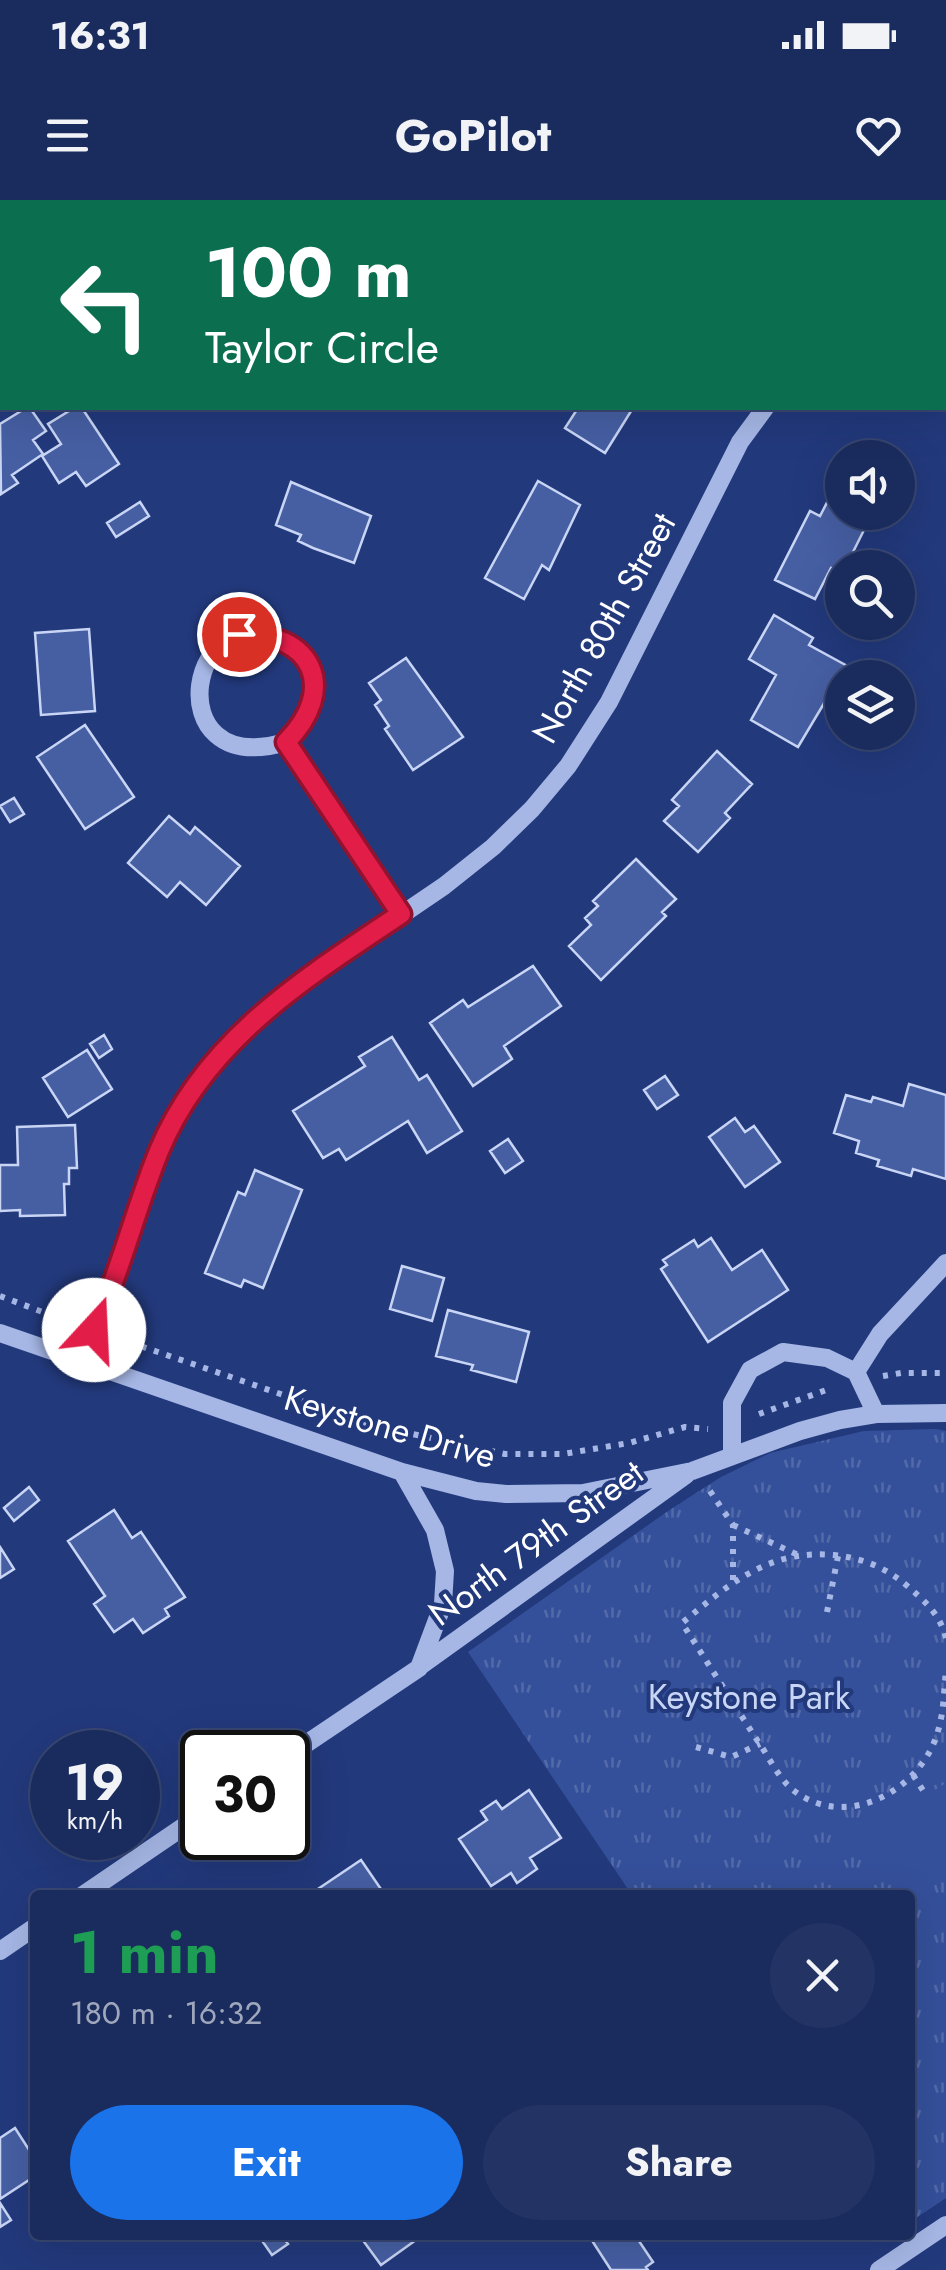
<!DOCTYPE html>
<html lang="en">
<head>
<meta charset="utf-8">
<style>
  :root { --surface:#1a2b5d; --page:#233363; --text:#f1f3f6; --muted:#9fa7bc; --line:#384772; --accent:#1a73e8 }
  body { margin:0; font-family:Jost,sans-serif; background:var(--page); color:var(--text); height:100vh; display:flex; flex-direction:column; font-size:38px; white-space:nowrap }
  * { box-sizing:border-box; margin:0 }
  p { font-size:32px; color:var(--muted) }
  .icon { flex:none; width:55px; height:55px; fill:none; stroke:currentColor; stroke-width:2; stroke-linecap:round; stroke-linejoin:round }
  .map { position:relative; flex:1; overflow:hidden }
  .details { position:absolute; left:30px; top:1690px; width:885px; height:350px; display:flex; flex-direction:column; background:var(--surface); border-radius:10px; box-shadow:0 10px 40px #0002,0 0 0 2px var(--line) }
  .details>* { flex:none }
  .top-card { position:absolute; left:0px; top:0px; width:948px; height:210px; box-shadow:0 10px 40px #0002,0 0 0 2px var(--line); background:#0b6e4f; color:#fff; overflow:hidden }
  .tools { position:absolute; left:825px; top:240px; display:grid; gap:20px }
  .tools a { display:grid; place-items:center; width:90px; height:90px; border-radius:50%; background:var(--surface); box-shadow:0 10px 40px #0002,0 0 0 2px var(--line); font-size:50px }
  .speed { position:absolute; left:30px; top:1530px; display:flex; gap:20px; font-size:50px; font-weight:700; text-align:center }
  .speed>* { display:grid; place-content:center; width:130px; height:130px; border-radius:50%; background:var(--surface); box-shadow:0 10px 40px #0002,0 0 0 2px var(--line); line-height:1 }
  .speed small { font-size:25px; font-weight:400 }
  .speed .limit { border:5px solid #111; border-radius:15px; background:#fff; color:#111 }
  .pin { position:absolute; display:grid; place-items:center; width:85px; height:85px; color:#fff; margin:-42px; border:5px solid #fff; border-radius:50%; box-shadow:0 2px 10px #0007 }
  .me { position:absolute; width:110px; margin:-55px; rotate:20deg; stroke-linejoin:round; filter:drop-shadow(0 0 8px #0008) }
  .turn { display:flex; align-items:center; gap:35px; height:210px; padding:0 40px; font-size:45px }
  .turn .icon { width:130px; height:130px; stroke-width:2.5 }
  .turn b { display:block; font-size:70px; line-height:85px }
  .round { display:grid; place-items:center; flex:none; width:105px; height:105px; border-radius:52px; background:var(--page) }
  .summary { display:flex; align-items:center; justify-content:space-between; height:170px; padding:0 40px }
  h1 { font-size:60px; font-weight:700; line-height:75px; color:#1e9e55 }
  .button { display:flex; gap:20px; margin-top:auto; padding:20px 40px }
  .button a { flex:1; height:115px; border-radius:60px; background:var(--accent); color:#fff; font-size:40px; font-weight:700; line-height:115px; text-align:center }
  .button a+a { background:var(--page); color:var(--text) }
  .status { display:flex; justify-content:space-between; align-items:center; height:70px; padding:0 50px; background:var(--surface); direction:ltr }
  .status svg { height:28px; fill:currentColor }
  header { display:flex; justify-content:space-between; align-items:center; height:130px; padding:0 40px; background:var(--surface); font-size:45px; font-weight:700 }
  .map>svg:first-child { display:block }
  .grass { fill:url(#grass-tufts) }
  .garden { fill:#35509a }
  .building { fill:#465fa3; stroke:#c9d5f5; stroke-width:2.5 }
  .lines { fill:none; stroke-linecap:round; stroke-linejoin:round }
  .path { stroke:#a6b7e6; stroke-width:6; stroke-dasharray:5 8; stroke-linecap:butt }
  .minor { stroke:#a6b7e6; stroke-width:18 }
  .route-casing { stroke:#92132f; stroke-width:25 }
  .route { stroke:#e11d48; stroke-width:18 }
  .labels { text-anchor:middle; stroke-width:8; stroke-linejoin:round; paint-order:stroke }
  .street-label { font-size:35px; fill:#fff; stroke:#22397c }
  .park-label { font-size:35px; fill:#c9d5f5; stroke:#22397c }
</style>
</head>
<body>
<div class="status"><b>16:31</b><svg viewBox="0 0 49 12"><path d="M0 12V9h3v3zM5 12V6h3v6zM10 12V3h3v9zM15 12V0h3v12zM26 1h20v11H26zM47 4h2v5h-2z"/></svg></div>
<header><svg class="icon" aria-label="menu" viewBox="0 0 24 24"><path d="M4 6h16M4 12h16M4 18h16"/></svg>GoPilot<svg class="icon" aria-label="heart" viewBox="0 0 24 24"><path d="M12 20l-8-8c-3-5 5-10 8-4 3-6 11-1 8 4z"/></svg></header>
<div class="map">
<svg width="946" height="2070" viewBox="0 0 946 2070">
  <defs>
    <pattern id="grass-tufts" width="24" height="20" patternUnits="userSpaceOnUse" patternTransform="scale(2.5)"><rect width="24" height="20" fill="#35509a"/><path d="M3 7l-1-3M5 7V3M7 7l1-3M15 17l-1-3M17 17v-4M19 17l1-3" fill="none" stroke="#536aa9"/></pattern>
  </defs>
  <rect width="100%" height="100%" fill="#22397c"/>
  <!-- grass -->
  <path class="grass" d="M936,1229L946,1231V1998L910,2022V1695H632L468,1452L668,1311L721,1277L770,1253L864,1231Z"/>
  <!-- garden -->
  <path class="garden" d="M946,1583V1678L910,1701V1695H900L896,1691L861,1638Z"/>
  <!-- building -->
  <path class="building" d="M276,0H347L344,2Z
    M818,0H931L932,2H819Z
    M26,208H30L46,231L33,240L43,254L12,275L18,283L1,294L0,224Z
    M74,208H82L119,264L86,286L76,272L59,283L42,256L61,244L48,224Z
    M578,208H633L605,253L565,228Z
    M538,281L580,305L549,370L542,365L524,399L485,378Z
    M291,282L371,316L354,363L313,348L298,341L301,335L276,325Z
    M834,289L842,293V312H873L842,374L831,368L815,399L775,380L810,311L820,316Z
    M140,302L149,316L116,337L107,323Z
    M774,415L813,438L809,445L862,474L860,478H842V502L829,495L798,547L751,520L776,475L749,459Z
    M89,429L95,511L41,515L35,433Z
    M406,458L463,537L413,570L385,529L389,526L375,505L381,500L369,483Z
    M85,525L134,597L85,629L37,557Z
    M717,551L752,584L725,613L730,618L698,652L664,621L679,606L672,600Z
    M14,598L24,614L10,622L0,606Z
    M169,616L190,634L195,627L240,666L206,705L180,682L167,697L128,663Z
    M636,659L676,699L662,712L666,716L601,780L569,746L591,725L585,718L598,706L593,701Z
    M533,766L561,806L504,846L512,859L473,886L430,823L463,800L468,807Z
    M104,835L112,849L99,858L90,844Z
    M392,837L419,880L427,875L462,931L427,953L408,921L346,960L339,949L323,958L293,911L365,866L359,857Z
    M87,850L112,889L68,917L43,878Z
    M665,876L678,895L657,909L644,890Z
    M909,884L946,895V979L913,969L911,976L877,966L879,960L856,953L859,941L834,933L846,895L871,902L873,897L903,906Z
    M735,918L745,932L754,926L780,962L745,987L709,937Z
    M75,925L77,968H69V984H64L65,1015L20,1016V1010L0,1011V965H18L17,927Z
    M508,939L523,961L505,973L490,951Z
    M255,970L302,990L263,1088L244,1080L241,1087L205,1073L238,992L245,995Z
    M711,1038L732,1070L762,1050L788,1090L708,1142L661,1069L667,1065L663,1060L694,1040L698,1047Z
    M402,1066L444,1078L432,1121L390,1109Z
    M448,1110L529,1132L516,1182L471,1170L473,1165L436,1156Z
    M29,1287L39,1300L14,1321L4,1308Z
    M114,1310L132,1338L141,1332L185,1397L165,1409L169,1416L143,1433L133,1419L114,1432L94,1404L105,1396L68,1341Z
    M0,1347L14,1369L0,1378Z
    M529,1590L561,1638L530,1658L537,1669L517,1683L511,1673L491,1686L459,1639L487,1620L481,1611L496,1601L502,1609Z
    M361,1660L385,1695H309Z
    M15,1928L35,1959V1976L0,1999V1938Z
    M0,2003L11,2020L0,2027Z
    M274,2035H281L288,2044L272,2055L263,2042Z
    M359,2035H423L381,2065Z
    M597,2035H635L653,2062L646,2067L648,2070H611L591,2039Z"/>
  <g class="lines">
    <!-- path -->
    <path class="path" d="M0,1096L72,1123
      M117,1138L371,1225L505,1254H563L629,1243L685,1227L708,1229
      M883,1176L901,1173H946
      M759,1214L832,1188
      M710,1291L733,1325V1384
      M733,1325L798,1355
      M827,1412L838,1356
      M946,1438C940,1414 924,1400 905,1384C883,1366 861,1358 834,1355C769,1349 729,1384 682,1423C707,1462 732,1501 757,1540C768,1555 778,1578 793,1590C846,1632 922,1590 938,1531C944,1511 944,1490 946,1470
      M696,1547L731,1557L760,1544
      M913,1575L926,1595"/>
    <!-- minor -->
    <path class="minor" d="M59,2L63,0
      M0,40L2,38
      M945,134H946
      M286,542C153,581 189,384 289,443C314,458 320,494 307,519C303,528 293,535 286,542L401,715
      M0,1133L402,1272L476,1291L506,1294L583,1293L692,1271L800,1231L840,1220L876,1214L946,1213
      M79,1161L97,1124L160,949L195,886L231,841L269,805L444,686L493,647L532,609L568,566L609,502L740,242L765,208
      M856,1172L880,1134L946,1063
      M732,1256V1203L750,1170L783,1152L827,1158L856,1172L876,1214
      M419,1467L686,1275
      M288,1556L419,1468L443,1404L445,1371L435,1330L402,1272
      M83,1695L202,1614
      M0,1751L35,1727
      M879,2070L946,2025"/>
  </g>
  <g class="lines">
    <!-- route casing -->
    <g class="route-casing">
      <path id="route" d="M94,1130C120,1073 135,1010 159,951C205,840 305,778 401,714L286,542C339,489 313,432 239,434"/>
    </g>
    <!-- route -->
    <use href="#route" class="route"/>
  </g>
  <g class="labels">
    <!-- street labels -->
    <g class="street-label">
      <text transform="translate(604 428) rotate(-61)" y="12">North 80th Street</text>
      <text transform="translate(390 1227) rotate(16)" y="12">Keystone Drive</text>
      <text transform="translate(536 1343) rotate(-36)" y="12">North 79th Street</text>
    </g>
    <!-- park labels -->
    <g class="park-label">
      <text x="749" y="1509">Keystone Park</text>
    </g>
  </g>
</svg>
<div class="tools">
<a><svg class="icon" aria-label="sound" viewBox="0 0 24 24"><path d="M4 9h4l5-4v14l-5-4H4zM17 9q2 3 0 6"/></svg></a>
<a><svg class="icon" aria-label="search" viewBox="0 0 24 24"><circle cx="10" cy="10" r="6"/><path d="M15 15l6 6"/></svg></a>
<a><svg class="icon" aria-label="layers" viewBox="0 0 24 24"><path d="M12 4l9 5-9 5-9-5zM3 14l9 5 9-5"/></svg></a>
</div>
<div class="speed"><div>19<small>km/h</small></div><div class="limit">30</div></div>
<div class="pin" style="left:239px;top:434px;background:#d93025"><svg class="icon" aria-label="arrive" viewBox="0 0 24 24"><path d="M6 21V4h12l-3 4 3 4H6"/></svg></div>
<svg class="me" style="left:94px;top:1130px" viewBox="-20 -20 40 40"><circle r="19" fill="#fff"/><path d="M0-13L10 11 0 6-10 11z" fill="#e11d48"/></svg>
<div class="top-card">
<div class="turn"><svg class="icon" aria-label="left" viewBox="0 0 24 24"><path d="M17 20v-9H6M10 6l-5 5 5 5"/></svg><div><b>100 m</b>Taylor Circle</div></div>
</div>
<section class="details">
<div class="summary"><div><h1>1 min</h1><p>180 m · 16:32</p></div><a class="round"><svg class="icon" aria-label="close" viewBox="0 0 24 24"><path d="M6 6l12 12M18 6L6 18"/></svg></a></div>
<div class="button"><a>Exit</a><a>Share</a></div>
</section>
</div>
</body>
</html>
